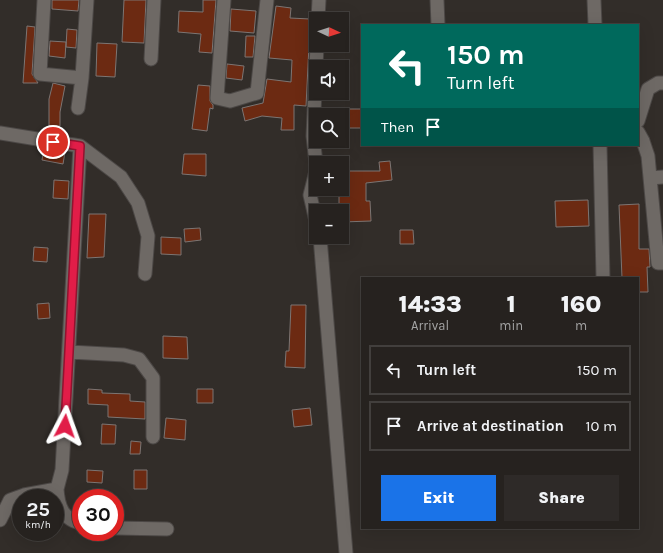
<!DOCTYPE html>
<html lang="en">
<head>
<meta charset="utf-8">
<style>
  :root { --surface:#26221f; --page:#2e2a28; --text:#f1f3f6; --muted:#a4a4a4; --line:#423f3d; --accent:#1a73e8 }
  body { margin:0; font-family:Karla,sans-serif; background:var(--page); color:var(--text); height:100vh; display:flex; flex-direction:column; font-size:15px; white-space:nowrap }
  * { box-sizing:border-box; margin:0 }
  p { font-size:13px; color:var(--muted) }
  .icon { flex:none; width:22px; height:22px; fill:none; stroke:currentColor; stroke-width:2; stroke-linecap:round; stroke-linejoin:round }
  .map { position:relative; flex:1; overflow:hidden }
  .side { position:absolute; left:361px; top:277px; width:278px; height:252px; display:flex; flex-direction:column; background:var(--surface); border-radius:0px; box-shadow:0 4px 16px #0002,0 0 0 1px var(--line) }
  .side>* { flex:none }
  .banner { position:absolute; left:361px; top:24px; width:278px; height:122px; border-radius:0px; box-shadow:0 4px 16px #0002,0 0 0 1px var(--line); background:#00695c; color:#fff; overflow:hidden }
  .needle { width:26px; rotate:94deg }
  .controls { position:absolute; left:309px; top:12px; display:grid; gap:8px }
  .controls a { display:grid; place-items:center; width:40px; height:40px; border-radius:0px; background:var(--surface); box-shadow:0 4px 16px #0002,0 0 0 1px var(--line); font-size:20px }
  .speed { position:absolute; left:12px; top:489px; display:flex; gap:8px; font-size:20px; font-weight:700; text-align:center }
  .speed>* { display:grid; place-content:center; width:52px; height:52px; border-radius:50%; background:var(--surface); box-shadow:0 4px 16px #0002,0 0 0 1px var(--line); line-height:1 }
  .speed small { font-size:10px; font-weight:400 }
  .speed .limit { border:6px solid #d22; background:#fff; color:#111 }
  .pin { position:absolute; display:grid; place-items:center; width:34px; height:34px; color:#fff; margin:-17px; border:2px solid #fff; border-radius:50%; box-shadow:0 1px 4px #0007 }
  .me { position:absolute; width:44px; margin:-22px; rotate:4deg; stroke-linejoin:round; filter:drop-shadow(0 0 3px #0008) }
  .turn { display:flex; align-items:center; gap:14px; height:84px; padding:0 20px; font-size:18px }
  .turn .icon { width:52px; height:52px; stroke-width:2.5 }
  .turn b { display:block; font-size:28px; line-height:34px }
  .then { display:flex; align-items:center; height:38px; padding:0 20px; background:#0003; gap:8px; font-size:15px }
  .eta { display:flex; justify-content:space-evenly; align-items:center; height:68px; text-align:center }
  .eta b { font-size:24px; font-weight:800; line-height:28px }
  .button { display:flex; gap:8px; margin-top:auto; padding:8px 20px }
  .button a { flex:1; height:46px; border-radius:0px; background:var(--accent); color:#fff; font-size:16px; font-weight:800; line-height:46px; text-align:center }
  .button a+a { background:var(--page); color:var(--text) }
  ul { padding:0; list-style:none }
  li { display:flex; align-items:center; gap:12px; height:50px; margin:0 8px 6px; padding:0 12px; border:2px solid var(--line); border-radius:0px }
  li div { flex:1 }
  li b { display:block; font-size:15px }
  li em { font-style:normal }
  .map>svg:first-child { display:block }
  .building { fill:#6c2a12; stroke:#7c7573 }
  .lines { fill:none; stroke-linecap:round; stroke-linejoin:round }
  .minor-casing { stroke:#4c4846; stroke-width:15 }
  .minor { stroke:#6e6965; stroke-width:13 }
  .route-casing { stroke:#92132f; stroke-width:10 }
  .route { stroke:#e11d48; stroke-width:7 }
</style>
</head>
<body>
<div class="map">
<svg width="663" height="553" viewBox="0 0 663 553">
  <rect width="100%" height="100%" fill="#322d29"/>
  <!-- building -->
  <path class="building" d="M52,0H79L78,11L52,9Z
    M124,0H146L144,43L122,42Z
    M203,0H216L212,53L199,52L201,34L178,32L179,11L203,12Z
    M276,6L291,8L290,18L310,19L313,25L312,39L309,45L306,106L294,105V130H281L282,118L262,116L245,121L242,108L263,103L267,79L291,82L292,60L269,58Z
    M231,9L256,11L254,33L230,31Z
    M27,26L35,27L32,74L38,83H23Z
    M67,29L77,30L76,48L66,47Z
    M246,36H255L253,57H245Z
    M50,41L66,42L65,58L49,56Z
    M97,43L117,44L115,77L96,76Z
    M227,64L244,66L242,80L226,78Z
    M53,83L65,86L60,112V126H49V99Z
    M198,85L210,86V101L213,105V109L210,108L207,131L192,129Z
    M348,109H362V128H349Z
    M44,148L65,152L63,164L42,160Z
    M184,154H206V176L182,174Z
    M390,161L392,180L366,183V201H370L371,221L342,222V211H339V189H342V171H380L379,162Z
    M54,180L69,181L68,199L53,198Z
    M588,200L589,226L556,227L555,201Z
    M639,204V249H649L650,267H647L648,292H638V278H622L619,205Z
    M89,214H106L104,257L87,258Z
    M200,228L201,240L185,242L184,229Z
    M400,230H413L414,244H400Z
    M161,237L181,238V255L161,254Z
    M34,247L48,248L47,262L33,261Z
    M49,303L50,318L38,319L37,304Z
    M291,305H306L305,368L285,367L286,351H289Z
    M163,336L187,337L188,359L163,358Z
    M88,389L102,390V393L130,394V401L145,402V419L108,417V405L88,404Z
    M197,389H213V403H197Z
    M310,408L312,425L294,427L292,410Z
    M166,418L186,420L185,440L164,438Z
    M102,424L116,425L115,444H101Z
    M131,441L141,442L140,454H130Z
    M87,470L103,471L102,483L87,482Z
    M134,470H147V489H134Z"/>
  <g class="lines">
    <!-- minor casing -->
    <g class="minor-casing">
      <path id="minor" d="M44,0L40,74L82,78
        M224,0L217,98L230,101L257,93L267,0
        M437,0L438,25
        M594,0L595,25
        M318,19L319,0
        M151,59L154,0
        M78,108L82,78L87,0
        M638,121L648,89L658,83H663
        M638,132L643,141L648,156L658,263H663
        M0,133L80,146L121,177L138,203L148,236L145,274
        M600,145L603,278
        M316,163L313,136L317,45
        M316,171L310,195L316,221
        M650,178L663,177
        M320,237L346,553
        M70,352L124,355L139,359L153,378V437
        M57,489C58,506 63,520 81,523
        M0,520L10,500L24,495L57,489L62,470L80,146
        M115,528L167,529"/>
    </g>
    <!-- minor -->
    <use href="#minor" class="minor"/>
  </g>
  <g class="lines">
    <!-- route casing -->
    <g class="route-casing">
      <path id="route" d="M53,142L80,146L65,426"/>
    </g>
    <!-- route -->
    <use href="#route" class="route"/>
  </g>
</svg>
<div class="controls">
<a><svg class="needle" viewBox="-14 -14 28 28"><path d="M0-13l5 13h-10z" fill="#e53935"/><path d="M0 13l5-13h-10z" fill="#a4a4a4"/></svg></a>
<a><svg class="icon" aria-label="sound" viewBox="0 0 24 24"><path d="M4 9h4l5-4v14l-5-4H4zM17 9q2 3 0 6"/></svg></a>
<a><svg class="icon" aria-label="search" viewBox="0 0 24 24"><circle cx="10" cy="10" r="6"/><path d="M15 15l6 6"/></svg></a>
<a>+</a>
<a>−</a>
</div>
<div class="speed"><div>25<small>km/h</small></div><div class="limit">30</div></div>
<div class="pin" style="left:53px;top:142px;background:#d93025"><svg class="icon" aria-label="arrive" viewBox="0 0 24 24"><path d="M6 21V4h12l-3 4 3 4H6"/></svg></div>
<svg class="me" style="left:65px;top:426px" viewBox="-20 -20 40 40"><path d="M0-17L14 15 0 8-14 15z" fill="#e11d48" stroke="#fff" stroke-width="4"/></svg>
<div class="banner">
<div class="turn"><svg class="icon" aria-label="left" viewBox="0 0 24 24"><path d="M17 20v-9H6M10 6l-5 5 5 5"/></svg><div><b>150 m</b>Turn left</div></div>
<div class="then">Then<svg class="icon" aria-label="arrive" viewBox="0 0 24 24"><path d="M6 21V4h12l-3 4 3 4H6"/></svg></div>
</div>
<section class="side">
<div class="eta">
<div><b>14:33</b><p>Arrival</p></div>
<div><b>1</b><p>min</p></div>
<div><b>160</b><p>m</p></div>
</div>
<ul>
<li><svg class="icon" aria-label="left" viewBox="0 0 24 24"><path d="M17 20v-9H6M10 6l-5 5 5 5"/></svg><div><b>Turn left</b></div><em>150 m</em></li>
<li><svg class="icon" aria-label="arrive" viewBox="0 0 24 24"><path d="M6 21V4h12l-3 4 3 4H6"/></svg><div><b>Arrive at destination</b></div><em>10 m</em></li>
</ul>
<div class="button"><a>Exit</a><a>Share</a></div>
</section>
</div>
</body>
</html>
